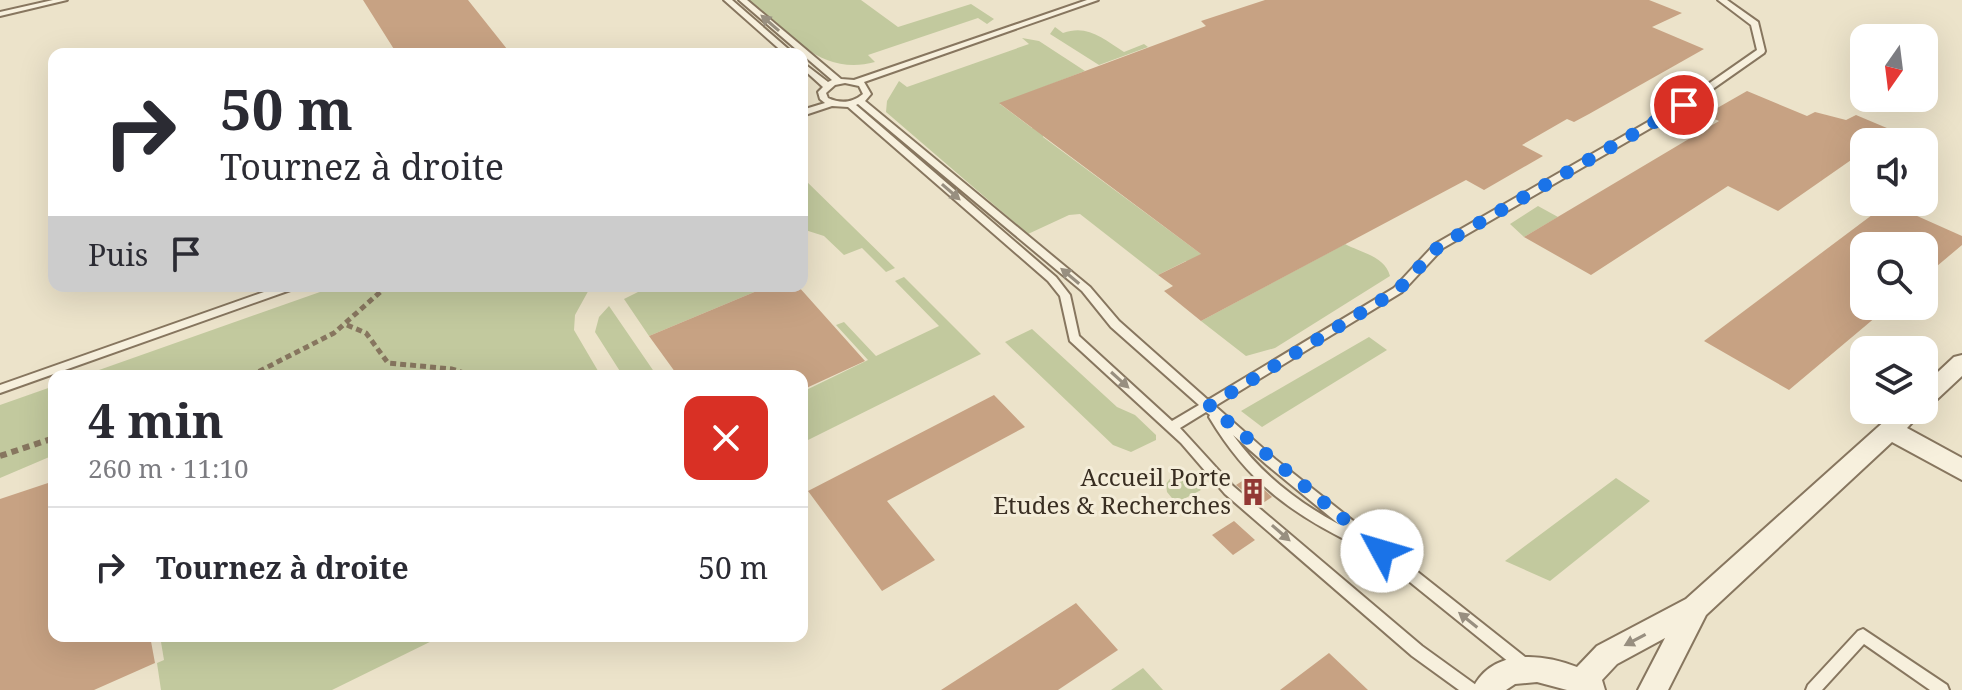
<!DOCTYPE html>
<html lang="fr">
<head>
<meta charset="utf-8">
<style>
  :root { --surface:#fff; --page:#f2f2f3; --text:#2b2b33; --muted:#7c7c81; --line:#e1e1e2 }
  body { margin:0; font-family:"Noto Serif",serif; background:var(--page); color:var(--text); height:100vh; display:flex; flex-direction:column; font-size:30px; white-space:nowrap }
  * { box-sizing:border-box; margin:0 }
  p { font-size:26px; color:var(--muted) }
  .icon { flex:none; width:44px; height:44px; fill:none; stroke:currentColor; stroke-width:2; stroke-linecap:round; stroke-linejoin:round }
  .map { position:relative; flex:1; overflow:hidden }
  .details { position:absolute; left:48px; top:370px; width:760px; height:272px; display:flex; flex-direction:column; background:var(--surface); border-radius:16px; box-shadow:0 8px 32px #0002 }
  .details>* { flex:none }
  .banner { position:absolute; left:48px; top:48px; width:760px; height:244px; border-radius:16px; box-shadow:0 8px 32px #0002; background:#fff; color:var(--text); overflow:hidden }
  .needle { width:52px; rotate:194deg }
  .tools { position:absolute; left:1850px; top:24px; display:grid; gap:16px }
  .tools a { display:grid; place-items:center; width:88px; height:88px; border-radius:16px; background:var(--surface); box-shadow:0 8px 32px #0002; font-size:40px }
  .pin { position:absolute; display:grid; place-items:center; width:68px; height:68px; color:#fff; margin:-34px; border:4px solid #fff; border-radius:50%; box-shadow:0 2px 8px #0007 }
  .me { position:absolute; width:88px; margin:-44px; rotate:309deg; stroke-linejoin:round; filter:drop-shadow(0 0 6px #0008) }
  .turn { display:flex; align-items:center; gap:28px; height:168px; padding:0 40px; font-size:36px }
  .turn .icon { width:104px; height:104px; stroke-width:2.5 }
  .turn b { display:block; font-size:56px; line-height:68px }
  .then { display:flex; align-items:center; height:76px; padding:0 40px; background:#0003; gap:16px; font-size:30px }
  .round { display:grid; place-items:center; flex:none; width:84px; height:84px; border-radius:16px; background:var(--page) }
  .headline { display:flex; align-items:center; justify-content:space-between; height:136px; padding:0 40px }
  h1 { font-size:48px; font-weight:700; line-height:60px }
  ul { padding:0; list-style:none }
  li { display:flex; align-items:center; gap:24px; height:120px; padding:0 40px; border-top:2px solid var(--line) }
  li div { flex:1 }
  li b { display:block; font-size:30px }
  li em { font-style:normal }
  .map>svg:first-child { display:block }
  .green { fill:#c2c99e }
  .building { fill:#c7a283 }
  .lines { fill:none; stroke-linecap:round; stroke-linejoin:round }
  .service-casing { stroke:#87765f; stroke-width:4 }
  .minor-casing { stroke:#87765f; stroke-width:4 }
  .path-far1 { stroke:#87765f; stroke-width:5; stroke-dasharray:6 4; stroke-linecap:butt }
  .path { stroke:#87765f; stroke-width:6; stroke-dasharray:7 5; stroke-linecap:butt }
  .service { fill:#f7f0dd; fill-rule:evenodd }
  .minor { fill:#f7f0dd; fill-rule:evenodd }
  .oneway { fill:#988f80 }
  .route { stroke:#1a73e8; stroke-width:14; stroke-dasharray:0 25.2 }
  .labels { text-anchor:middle; stroke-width:6; stroke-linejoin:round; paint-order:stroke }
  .poi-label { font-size:24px; fill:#392e22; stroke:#f4edd9; text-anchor:end }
</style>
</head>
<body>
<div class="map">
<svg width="1962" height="690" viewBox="0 0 1962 690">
  <rect width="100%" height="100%" fill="#ece3ca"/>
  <!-- green -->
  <path class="green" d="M749,0H861L898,27L971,4L994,19L987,24L978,18L868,55L875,62C820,77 788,32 749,0Z
    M1055,27L1063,33C1088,24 1103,39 1124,52L1144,44L1148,47L1099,65L1050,34Z
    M1022,38L1039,41L1085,71L1000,104L1032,128L1047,122L1043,137L1220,268L1205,276L1186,261L1158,275L1080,214L1069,215L1028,234L886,112L887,101L899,81L907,87L1029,44Z
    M802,177L895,268L886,272L862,248L844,255L824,236L802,229Z
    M1538,206L1558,217L1524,237L1510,224Z
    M1345,244C1359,252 1385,256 1390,276L1275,348L1246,356L1201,321Z
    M904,277L981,354L802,443V392L868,360L836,325L844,322L876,356L939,326L895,281Z
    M337,286H591L575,315L574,330L601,376H82Z
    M650,286H769L649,336L624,299Z
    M609,306L657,376H623L595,332L599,317Z
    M1032,329L1117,407L1135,415L1156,435V440L1131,452L1113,445L1005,342Z
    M1369,337L1387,350L1262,427L1241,411Z
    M54,386V455L0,478V405Z
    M1182,474L1201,490L1176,503L1167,492L1166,484L1172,476Z
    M1616,478L1650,501L1550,581L1505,561Z
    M174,636H442L332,690H161L157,663L164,660L161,642Z
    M1143,668L1163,690H1111Z"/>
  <!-- building -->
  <path class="building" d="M363,0H468L511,54H471L468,49L451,54H397Z
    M1265,0H1649L1682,13L1652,27L1704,49L1589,114L1574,122L1567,119L1522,145L1543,156L1484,190L1466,180L1201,321L1164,291L1173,286L1158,275L1201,254L999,103L1206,26L1201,21Z
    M1747,91L1807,116L1815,112L1846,120L1856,115L1894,131L1878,142H1864V151L1778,211L1728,186L1591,275L1524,237L1719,121L1705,115Z
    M1888,203L1962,236V245L1924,277V246H1864V306H1889L1789,390L1704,341Z
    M769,286H798L865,361L802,390V376H678L649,336Z
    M994,395L1025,427L887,501L935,560L882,591L808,491Z
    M1250,476L1272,497L1260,505L1236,485Z
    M54,481V636H150L155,663L94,690H0V499Z
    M1234,521L1255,540L1233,555L1212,535Z
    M1076,603L1118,650L1058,690H941Z
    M1329,653L1368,690H1280Z"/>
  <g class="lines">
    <!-- service casing -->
    <g class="service-casing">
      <path id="service" d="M53,0H67L0,16V12Z
        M724,0H732L794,54H785Z
        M739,0H747L841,79L854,80L1087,0H1098L864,82L871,94L865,101L1090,287L1119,321L1208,400L1394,288L1435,244L1681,103L1757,50L1751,25L1718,0H1727L1758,22L1765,51L1764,53L1687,107L1443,248L1402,292L1215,406L1275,459L1530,661L1532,666L1530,671L1525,673L1520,671L1369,549L1362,548C1293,515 1249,484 1209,417L1210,415L1206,412L1180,428L1233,486L1422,646L1476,685L1478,690H1459L1412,656L1225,494L1181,443L1070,341L1060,296L1048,281L848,107L832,106L802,116V110L825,103L820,99L818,92L823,87L802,68V62L828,82L832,80ZM845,83L859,86L863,94C852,103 841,104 828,98L826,93L835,85ZM858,104L1082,291L1111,327L1199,405L1172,421L1079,336L1070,295L1056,277L856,105ZM1233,435L1267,465L1340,525C1297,502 1261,474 1233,435Z
        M281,286H297L296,288L0,393V385Z
        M1863,629L1947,685L1949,690H1930L1864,644L1822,690H1806L1808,685L1858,631Z"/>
    </g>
    <!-- minor casing -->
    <g class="minor-casing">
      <path id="minor" d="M1962,355V376L1932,404L1924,406V385L1954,357Z
        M1897,410H1924L1907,428L1962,458V480L1892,442L1706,615L1668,690H1638L1665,638L1617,664L1602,680L1605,690H1567L1537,682L1515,684L1506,690H1472C1491,648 1541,653 1577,667L1597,646L1686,599Z"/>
    </g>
    <!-- path-far1 -->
    <path class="path-far1" d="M347,325L366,333L388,363L452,369L473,376
      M250,376L334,333L387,286"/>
    <!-- path -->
    <path class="path" d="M0,456L54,438"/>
    <!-- service -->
    <use href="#service" class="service"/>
    <!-- minor -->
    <use href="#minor" class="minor"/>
  </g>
  <!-- one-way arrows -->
  <defs><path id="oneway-solid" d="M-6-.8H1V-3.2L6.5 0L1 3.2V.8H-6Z" transform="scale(2)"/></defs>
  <g class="oneway">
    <use href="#oneway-solid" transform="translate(770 23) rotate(-139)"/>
    <use href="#oneway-solid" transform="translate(951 192) rotate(41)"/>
    <use href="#oneway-solid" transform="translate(1070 276) rotate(-140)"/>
    <use href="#oneway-solid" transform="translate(1120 380) rotate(42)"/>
    <use href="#oneway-solid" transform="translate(1281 533) rotate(41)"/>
    <use href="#oneway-solid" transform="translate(1468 620) rotate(-141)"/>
    <use href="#oneway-solid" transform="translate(1635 640) rotate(152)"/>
  </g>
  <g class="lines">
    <!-- route -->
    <path class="route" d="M1382,551L1209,406L1398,290L1439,246L1684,105"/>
  </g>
  <!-- icons -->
  <defs>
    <g id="building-bare" transform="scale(2.16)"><path d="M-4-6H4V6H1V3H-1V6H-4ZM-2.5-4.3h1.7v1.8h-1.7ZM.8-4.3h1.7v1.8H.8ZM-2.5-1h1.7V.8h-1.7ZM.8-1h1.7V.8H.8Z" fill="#923834" stroke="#f4edd9" stroke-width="2.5" paint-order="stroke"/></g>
  </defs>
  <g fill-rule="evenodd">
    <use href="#building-bare" x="1253" y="492"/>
  </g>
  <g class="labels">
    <!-- poi labels -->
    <g class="poi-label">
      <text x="1231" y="486">Accueil Porte<tspan x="1231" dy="28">Etudes &amp; Recherches</tspan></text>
    </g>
  </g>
</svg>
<div class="tools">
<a><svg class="needle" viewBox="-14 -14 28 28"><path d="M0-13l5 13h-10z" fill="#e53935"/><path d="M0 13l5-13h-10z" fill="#7c7c81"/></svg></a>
<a><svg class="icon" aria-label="sound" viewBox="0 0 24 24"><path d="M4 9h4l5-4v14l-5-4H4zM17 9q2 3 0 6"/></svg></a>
<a><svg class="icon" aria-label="search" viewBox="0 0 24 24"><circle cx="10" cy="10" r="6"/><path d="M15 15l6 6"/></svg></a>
<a><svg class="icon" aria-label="layers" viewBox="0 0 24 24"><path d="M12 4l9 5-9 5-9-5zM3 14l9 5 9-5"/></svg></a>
</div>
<div class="pin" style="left:1684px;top:105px;background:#d93025"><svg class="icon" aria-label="arrive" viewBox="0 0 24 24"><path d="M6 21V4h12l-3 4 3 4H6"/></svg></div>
<svg class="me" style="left:1382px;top:551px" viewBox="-20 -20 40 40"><circle r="19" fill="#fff"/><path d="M0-13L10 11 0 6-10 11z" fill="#1a73e8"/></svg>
<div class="banner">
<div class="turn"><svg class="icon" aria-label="right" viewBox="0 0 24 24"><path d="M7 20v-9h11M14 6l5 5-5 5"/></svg><div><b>50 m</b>Tournez à droite</div></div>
<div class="then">Puis<svg class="icon" aria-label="arrive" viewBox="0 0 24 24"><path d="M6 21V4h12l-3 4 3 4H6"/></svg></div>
</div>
<section class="details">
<div class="headline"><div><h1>4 min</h1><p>260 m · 11:10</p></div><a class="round" style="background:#d93025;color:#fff"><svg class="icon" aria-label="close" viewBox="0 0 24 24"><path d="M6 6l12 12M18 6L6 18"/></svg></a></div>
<ul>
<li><svg class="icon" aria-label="right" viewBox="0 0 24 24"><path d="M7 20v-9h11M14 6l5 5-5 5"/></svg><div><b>Tournez à droite</b></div><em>50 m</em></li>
</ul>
</section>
</div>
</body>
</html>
